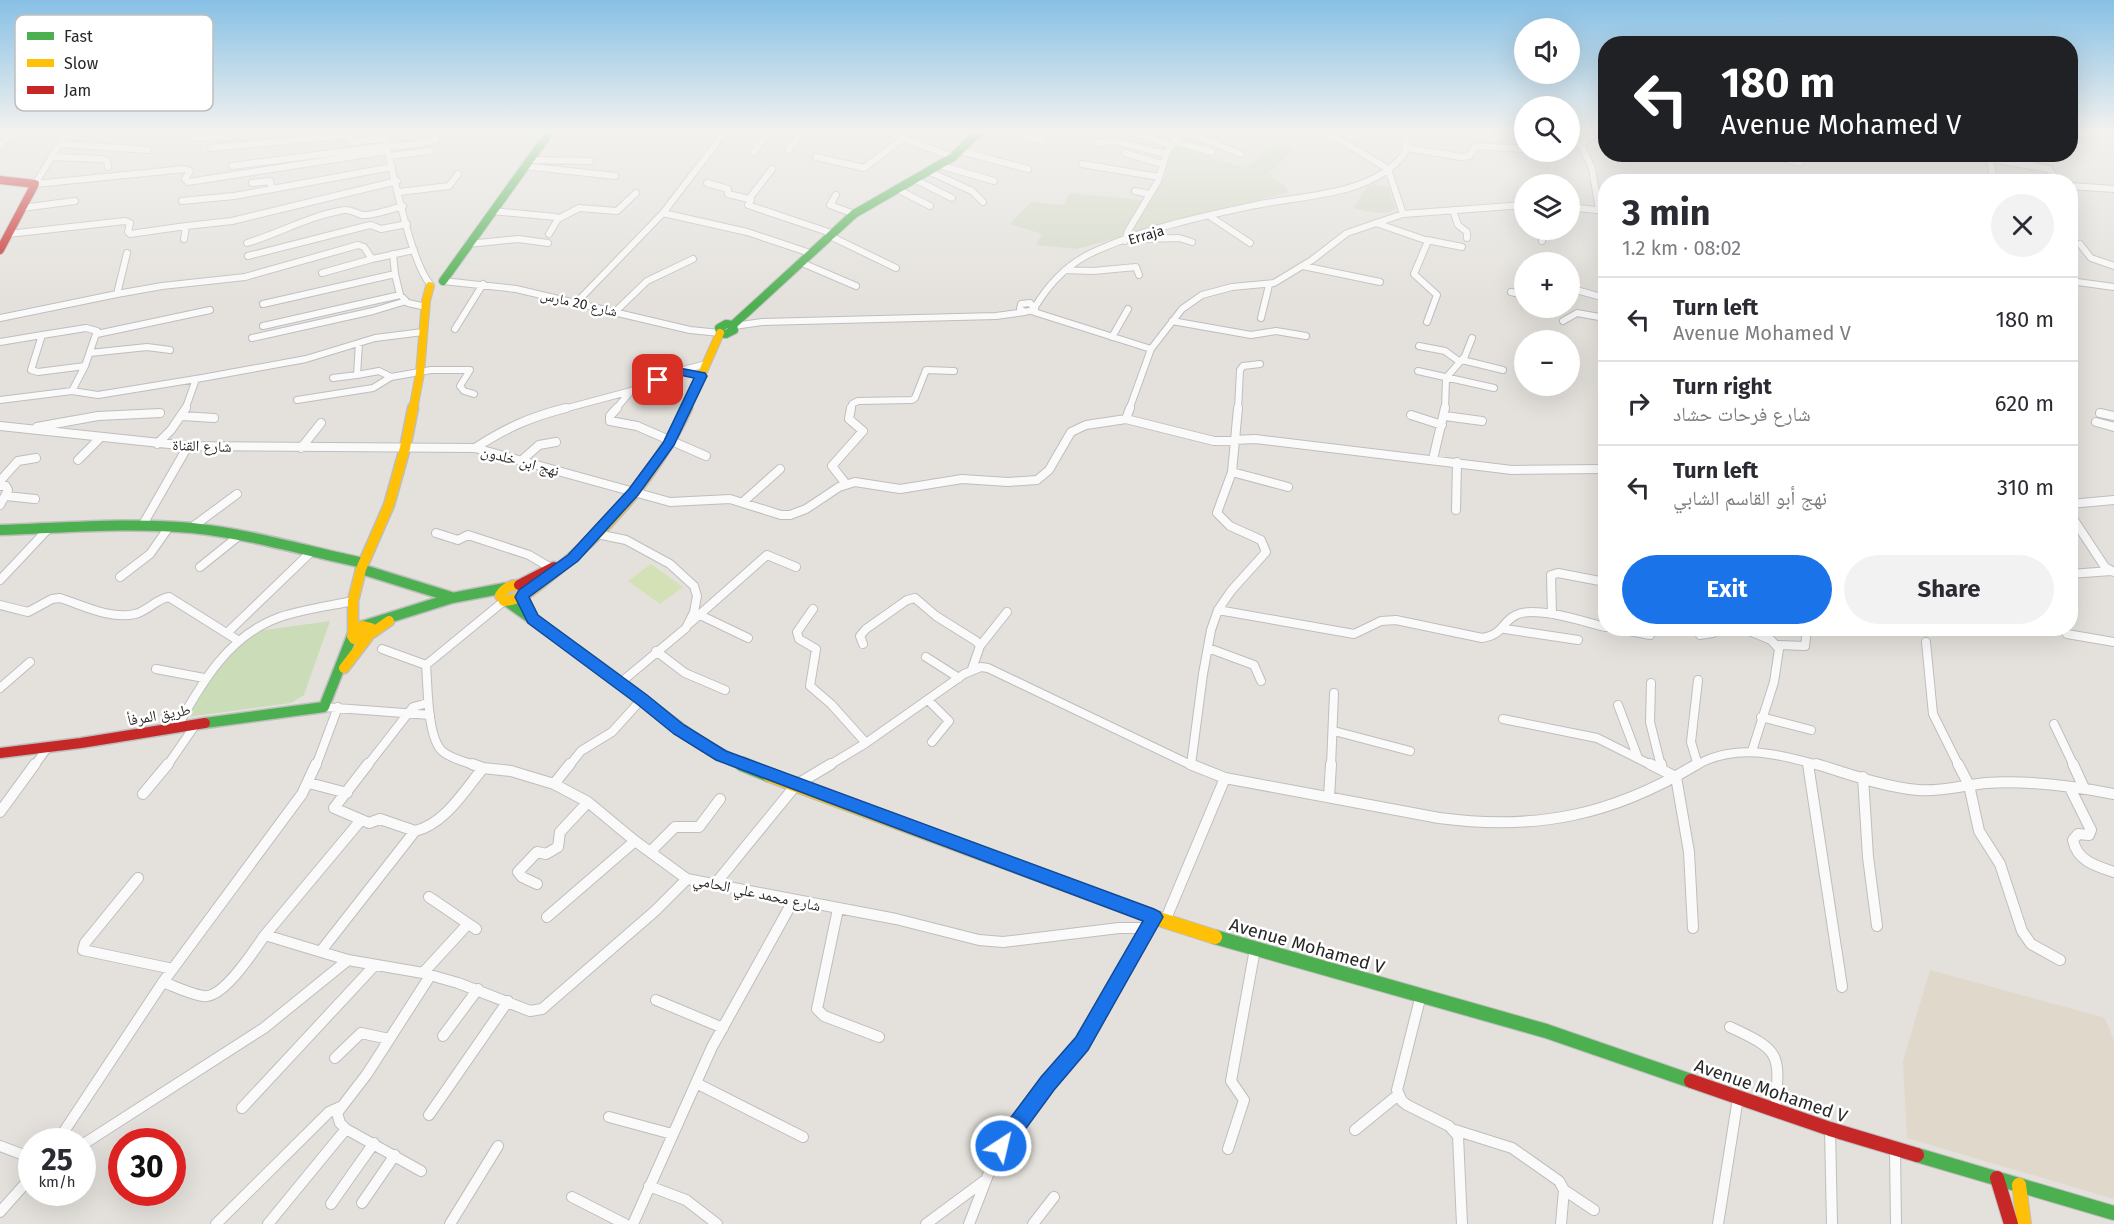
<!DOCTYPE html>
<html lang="en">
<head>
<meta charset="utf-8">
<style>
  :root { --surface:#fff; --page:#f2f2f3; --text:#2b2b33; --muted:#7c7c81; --line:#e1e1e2; --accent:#1a73e8 }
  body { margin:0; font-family:"Fira Sans","Noto Naskh Arabic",sans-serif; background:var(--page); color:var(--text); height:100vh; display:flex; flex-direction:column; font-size:22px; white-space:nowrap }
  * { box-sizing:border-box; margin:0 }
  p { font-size:20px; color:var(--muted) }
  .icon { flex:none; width:33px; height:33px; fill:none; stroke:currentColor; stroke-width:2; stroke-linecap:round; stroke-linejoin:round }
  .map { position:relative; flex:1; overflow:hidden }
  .panel { position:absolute; left:1598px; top:174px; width:480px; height:462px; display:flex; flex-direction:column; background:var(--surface); border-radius:24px; box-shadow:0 6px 24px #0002 }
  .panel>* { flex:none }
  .hud { position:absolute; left:1598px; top:36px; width:480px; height:126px; border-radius:24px; box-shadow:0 6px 24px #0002; background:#202124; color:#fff; overflow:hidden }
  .fabs { position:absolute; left:1514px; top:18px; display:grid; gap:12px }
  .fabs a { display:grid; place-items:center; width:66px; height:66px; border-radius:50%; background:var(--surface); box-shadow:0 6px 24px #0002; font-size:30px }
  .speed { position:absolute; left:18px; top:1128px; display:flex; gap:12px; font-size:30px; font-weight:700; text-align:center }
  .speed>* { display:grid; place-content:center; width:78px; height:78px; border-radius:50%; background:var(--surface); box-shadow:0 6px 24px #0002; line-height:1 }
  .speed small { font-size:15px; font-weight:400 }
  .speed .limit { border:9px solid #d22; background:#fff; color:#111 }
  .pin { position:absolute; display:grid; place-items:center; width:51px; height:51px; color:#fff; margin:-26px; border-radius:12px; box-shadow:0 3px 9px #0006 }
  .me { position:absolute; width:66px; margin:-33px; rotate:35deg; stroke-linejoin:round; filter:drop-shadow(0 0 4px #0008) }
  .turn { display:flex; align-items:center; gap:21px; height:126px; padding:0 24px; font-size:27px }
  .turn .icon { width:78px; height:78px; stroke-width:2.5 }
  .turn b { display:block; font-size:42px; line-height:51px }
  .round { display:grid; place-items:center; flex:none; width:63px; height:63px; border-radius:32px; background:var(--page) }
  .headline { display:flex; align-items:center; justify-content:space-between; height:102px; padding:0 24px }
  h1 { font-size:36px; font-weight:700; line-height:45px }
  .primary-button { display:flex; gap:12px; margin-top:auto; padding:12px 24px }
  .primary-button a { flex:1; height:69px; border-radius:36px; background:var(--accent); color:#fff; font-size:24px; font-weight:700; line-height:69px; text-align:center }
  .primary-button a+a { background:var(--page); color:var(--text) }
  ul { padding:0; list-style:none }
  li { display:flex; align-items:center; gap:18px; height:84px; padding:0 24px; border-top:2px solid var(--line) }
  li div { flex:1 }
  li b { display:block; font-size:22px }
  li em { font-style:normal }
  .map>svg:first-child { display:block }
  .education { fill:#dfd8cb }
  .green { fill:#caddb8 }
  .cemetery { fill:#d2d8c5 }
  .pitch { fill:#d4e1b6 }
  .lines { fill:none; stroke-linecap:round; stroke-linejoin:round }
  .street-far2-casing { stroke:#bebebe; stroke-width:8 }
  .street-far1-casing { stroke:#bebebe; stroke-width:10 }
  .street-casing { stroke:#bebebe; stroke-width:12 }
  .fast-far2-casing { stroke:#bebebe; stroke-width:10 }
  .fast-far1-casing { stroke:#bebebe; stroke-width:13 }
  .fast-casing { stroke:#bebebe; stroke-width:16 }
  .slow-far2-casing { stroke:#bebebe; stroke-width:10 }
  .slow-far1-casing { stroke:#bebebe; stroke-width:13 }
  .slow-casing { stroke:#bebebe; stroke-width:16 }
  .jam-far2-casing { stroke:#bebebe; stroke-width:10 }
  .jam-far1-casing { stroke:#bebebe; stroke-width:13 }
  .jam-casing { stroke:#bebebe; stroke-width:16 }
  .street-far2 { stroke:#fbfafa; stroke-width:6 }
  .street-far1 { stroke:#fbfafa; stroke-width:8 }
  .street { stroke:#fbfafa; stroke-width:10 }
  .fast-far2 { stroke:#4caf50; stroke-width:8 }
  .fast-far1 { stroke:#4caf50; stroke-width:10 }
  .fast { stroke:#4caf50; stroke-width:14 }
  .slow-far2 { stroke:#ffc107; stroke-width:8 }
  .slow-far1 { stroke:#ffc107; stroke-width:10 }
  .slow { stroke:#ffc107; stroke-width:14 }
  .jam-far2 { stroke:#c62828; stroke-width:8 }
  .jam-far1 { stroke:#c62828; stroke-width:10 }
  .jam { stroke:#c62828; stroke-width:14 }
  .route { fill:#1a73e8; stroke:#114b97; stroke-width:1.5 }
  .labels { text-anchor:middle; stroke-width:5; stroke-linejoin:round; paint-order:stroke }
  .far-street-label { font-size:14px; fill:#272727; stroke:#fff }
  .street-label { font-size:15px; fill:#272727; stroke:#fff }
  .near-street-label { font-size:18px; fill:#272727; stroke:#fff }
  .key { fill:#fff; stroke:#bebebe; stroke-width:1.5 }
  .key-label { font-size:16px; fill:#272727 }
</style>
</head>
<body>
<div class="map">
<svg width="2114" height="1224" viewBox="0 0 2114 1224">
  <rect width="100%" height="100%" fill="#e4e1dc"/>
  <!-- education -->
  <path class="education" d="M1930,970L2105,1018L2114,1041V1199L1907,1138L1903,1061Z"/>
  <!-- green -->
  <path class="green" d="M330,621L304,695L291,703L188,717L221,661L257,631Z"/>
  <!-- cemetery -->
  <path class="cemetery" d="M1279,142L1294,149L1269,173L1274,176L1271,178L1283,184L1289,192L1130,235L1129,233L1168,172L1164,171L1175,145L1245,168Z
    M1374,184L1388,187L1396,209C1382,217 1368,211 1353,208L1367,187Z
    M1070,193L1143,200L1120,237L1077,249L1036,245L1042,234L1010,224L1031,202L1063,205Z"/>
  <!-- pitch -->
  <path class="pitch" d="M651,564L683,587L660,604L628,581Z"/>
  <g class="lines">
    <!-- street-far2 casing -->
    <g class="street-far2-casing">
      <path id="street-far2" d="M383,132C392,166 410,261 430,284
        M523,132L546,137
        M725,132L663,213L747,232L810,253
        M886,132L953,157
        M1014,132L1043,141
        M1129,132L1171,145
        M1186,132L1241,154
        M1317,132L1339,139L1388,169L1403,214
        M2070,133L2114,135
        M345,137L354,142L385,138
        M195,138L230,137L240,132
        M1174,141L1212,152
        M1098,143L1114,141L1166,154
        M1569,143L1581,145L1592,168L1599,210
        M60,144L148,150
        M1581,145L1596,132
        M0,146L13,132
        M387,147L418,144L436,139
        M211,148L380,132
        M1407,148L1461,157L1469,156L1476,146L1524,149
        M788,150L803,132
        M960,151L1028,169
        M754,152L768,132
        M1125,153L1162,164
        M1769,154L1800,163
        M2030,154L2032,166L2049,169L2058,182
        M389,156L430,151
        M51,157L102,159L107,161L108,167
        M816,157L864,168L902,139
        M529,160L590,161
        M1082,164L1159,177
        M939,165L994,181
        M232,166L386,146
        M524,166L615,176
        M772,169L749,199L751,200L748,205L831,233
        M928,171L972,191L983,202
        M1993,176L1990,159L2032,166
        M914,179L952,198
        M1897,182H1903
        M252,183L270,181L272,189
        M707,183L728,189V194L749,199
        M35,184L185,169L190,171L185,179L188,182L388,151
        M35,184L67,132
        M2070,186L2114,189
        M897,189L930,206
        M1135,191L1149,194
        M399,192L449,186L458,174
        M836,195L830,205L854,214
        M182,201L234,196L392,167
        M1569,207L1605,211
        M22,208L75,201
        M1453,210L1458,225L1467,232V238
        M492,211L556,217L558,219L549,234
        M1211,217L1250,243
        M558,219L579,208L617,211L636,193
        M1376,223L1428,241L1414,274L1437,295L1427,322
        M186,226L232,221L397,181
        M8,234L125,221L130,223L128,232L130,234L186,226L184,239
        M828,235L896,268
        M1140,239L1179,238L1192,242
        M1427,240L1462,247
        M1125,241L1128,231L1158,181L1167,152L1181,132
        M1542,241L1543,230
        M247,243C280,233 309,216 344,210C351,209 355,213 362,215C373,216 391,209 403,206
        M468,244L518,239L548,243
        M2080,244L2091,258L2114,266
        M127,253L117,294L162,286L245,277L358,245L364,247L372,259L414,250
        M248,256L366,226L371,225L381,229L407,224
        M800,262L856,286
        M1303,266L1380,282
        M1065,270L1093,271L1136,267L1139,275
        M322,273L372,259
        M443,281L516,289L690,330L720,333
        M2070,281L2114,287
        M1569,288L1605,298
        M1511,292L1524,295
        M403,298L408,303L426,307
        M577,302L663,213
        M1030,303L1035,309L1025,312L1020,309L1021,304Z
        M263,304L395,274L393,254
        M1035,307C1050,282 1071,261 1098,250C1147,228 1204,216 1256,205C1303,195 1372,196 1404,154C1409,148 1405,139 1404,132
        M616,311L647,281L693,259
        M1031,311L1151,349
        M0,318L117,294
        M1261,318L1269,285
        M1172,321L1251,335L1276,331L1306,336
        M1563,321L1577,313L1605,318
        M263,326L400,295L395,274
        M734,326L762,322L996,316L1025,312
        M86,328L97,331L85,366L38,372L31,370L42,335Z
        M455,329L483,284
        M97,334L210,310
        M1112,337L1128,309
        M252,338L373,311L406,301
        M0,342L42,335
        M359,343L357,375L379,371L391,377
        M1419,346L1445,351L1460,362
        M90,353L147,347L170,350
        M1462,360L1503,370
        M1418,371L1494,388
        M333,378L357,375
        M72,391L98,395L202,378L306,359L375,338L423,332
        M0,400L72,391L85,366
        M297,400L373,388L391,377L431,370H470L460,386L464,391L474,394
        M185,410L196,379
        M560,410L631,391L679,371L706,364
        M615,410L630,392
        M851,410L852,404L858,401L912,400L915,398L926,370L954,371
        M1129,410L1151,349L1182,309L1202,295L1232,287L1274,283L1312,260L1347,233L1403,214L1524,205
        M1238,410L1240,370L1243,366L1260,364
        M1445,410L1446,378L1465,356L1472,338"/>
    </g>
    <!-- street-far1 casing -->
    <g class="street-far1-casing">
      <path id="street-far1" d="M617,408L610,416V421L637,426L706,456
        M2100,413L2114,416
        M1411,415L1442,425
        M182,416L214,418
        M1445,416L1482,421
        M1126,419L1214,441L1255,439L1512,470L1605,469
        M2096,422L2114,427
        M0,426L188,446L475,448L670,502L730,499L781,515H790L806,509L839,487L855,482L900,489L962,479L1008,482L1037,480L1049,470L1071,432L1086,425L1126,419L1130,408
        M37,427L98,416L160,413
        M157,444L171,430L186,408
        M301,448L321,423
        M475,448C506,428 530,417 566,408
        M1433,459L1445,408
        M78,460L100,438
        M521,461L539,445L556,442
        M1232,472L1288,487
        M0,481L18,461L36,458
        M846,484L832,466L863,431L849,419L851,408
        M0,486H6L8,490L0,505
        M6,496L35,499
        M743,502L780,469
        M2070,504L2114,500
        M1456,510L1457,462
        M2070,514L2105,567L2114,572
        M142,526L188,446
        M191,528L237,494
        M436,533L458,540L468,535L529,555L551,568
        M597,534L626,540L670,564L694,586L697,596L694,612L686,628L620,683
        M200,567L240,535
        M2070,574L2111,571
        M120,577L150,554L169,527
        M0,580L48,529
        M0,605L28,612L52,599L60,598C82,605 111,620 135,614C148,611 156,599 169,597L239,641
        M813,609L797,632L799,639L816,649L810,686L831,704L866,743
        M1218,610L1354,634L1381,621L1396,620L1482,638C1505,634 1500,623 1516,615C1536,605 1584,622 1605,627
        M1552,614L1551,575L1558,573L1605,582
        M700,615L748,638
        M690,623L767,555L796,567
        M1614,628L1650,635
        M1742,628L1771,640L1779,649L1774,682L1752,751
        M2000,628H2003
        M1505,629L1578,640
        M227,633L311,552
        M2067,634L2114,642
        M1700,635L1713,633L1717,628
        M1926,642L1933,714L1959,766
        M863,644L860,636L866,629L907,600L915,598L936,616L976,641L980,646L972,669
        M1777,645L1805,646L1807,628
        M980,646L1007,612
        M1208,648L1254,665L1261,681
        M382,649L426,665
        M656,651L685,673L725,690
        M926,657L959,678
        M156,669L204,678
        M1651,683L1650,722L1661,766
        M0,688L30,662
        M928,700L949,721L932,742
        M1618,705L1638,758
        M324,707L430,715
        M1761,717L1811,730
        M1503,719L1597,738L1653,766
        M2054,724L2074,766
        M177,727C202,682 229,635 280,617C304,609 329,606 353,601
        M1334,731L1410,751
        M1697,762L1691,742L1698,680
        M1191,765L1203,674L1211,630L1218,610L1231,591L1266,552L1261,540L1230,526L1217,513L1232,472L1238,408
        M34,766L48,747
        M167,766L196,724
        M316,766L338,707
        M367,766L413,707L428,703
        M477,766C466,762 451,759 442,751C427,736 428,687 426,665L504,601
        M569,766L581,751L612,732L642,699
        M828,766L866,743L964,674L981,667L988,668L1193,766
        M1331,766L1334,693
        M1695,766C1735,742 1779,754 1821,766"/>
    </g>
    <!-- street casing -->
    <g class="street-casing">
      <path id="street" d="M368,764L334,808L369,823L380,819L415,831
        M472,764L483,768L511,771L554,784L588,802L635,841L687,879L896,919L979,940L1003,942L1119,928H1149
        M1650,764L1676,777L1689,852L1693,928
        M1661,764L1662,770
        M1808,764L1842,987
        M1816,764C1850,774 1883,787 1918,790C1941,792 1964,785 1986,783C2029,780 2073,786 2114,794
        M1958,764L1969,785L1979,831L2000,864L2022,931L2031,944L2060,960
        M2073,764L2084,788
        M1863,777L1868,857L1877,926
        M1225,778L1439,818C1537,831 1613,815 1697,764
        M309,783L347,793
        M554,784L570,764
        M2070,788L2091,830L2089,835L2078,834L2073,840C2077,861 2096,866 2114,872
        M143,794L168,764
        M1329,797L1331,764
        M0,812L35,764
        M650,852L675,827H699L720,799
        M138,878L85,943L83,950L173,969
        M716,883L796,785L831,764
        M537,884L522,877L518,872L537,852L546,854L558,847L560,832L588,802
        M429,897L476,929
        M838,909L817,1009L824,1016L879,1037
        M547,917L635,841
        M1165,921L1225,778L1190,764
        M265,935L361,820
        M321,951L415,831C445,824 465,790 483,768
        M423,973L467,925
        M163,982C176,987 190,994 203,996C223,1000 254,950 265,935L348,960L423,973L458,983L530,1011L542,1009L655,911L687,879
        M1421,995L1397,1090L1402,1101L1407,1105L1449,1126L1458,1136L1462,1224
        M656,1000L723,1028
        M1730,1027C1782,1051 1780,1054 1775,1110
        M443,1036L478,989
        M335,1058L361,1033L389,1039
        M696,1083L803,1137
        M242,1108L375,965
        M429,1115L508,1001
        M609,1117L672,1134
        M1830,1129L1832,1224
        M1355,1130L1398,1095
        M1455,1130L1512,1148L1559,1181L1564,1190L1561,1224
        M57,1142L163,982L302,794L316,764
        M82,1145L264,1028L348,960
        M0,1146L32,1158
        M1228,1149L1244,1100L1231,1081L1255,949
        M1895,1149L1896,1224
        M421,1171L346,1129L340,1123L337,1113L367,1074L430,976
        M649,1186L686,1200L717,1224
        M1564,1190L1594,1210
        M572,1197L625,1224
        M362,1203L395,1155
        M331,1204L374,1143
        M0,1212L32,1176
        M216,1224L329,1112L340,1107
        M268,1224L346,1129
        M450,1224L498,1146
        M633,1224L712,1047L793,901
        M926,1224L984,1181
        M969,1224L995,1157L1008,1135L1082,1044L1154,917
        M1033,1224L1054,1197
        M1718,1224L1738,1098"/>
    </g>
    <!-- fast-far2 casing -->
    <g class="fast-far2-casing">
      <path id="fast-far2" d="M443,281L550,132
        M726,324L733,325L734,330L726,334L720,333L719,328Z
        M733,325L854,214L953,157L979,132"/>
    </g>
    <!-- fast-far1 casing -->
    <g class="fast-far1-casing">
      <path id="fast-far1" d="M0,530C64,528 129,522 192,528C250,534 306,551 363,563
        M361,569L451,597
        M508,602C553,634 599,665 642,699C677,726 704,749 746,766
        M363,626L452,598L505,588
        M205,723L324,707L352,636"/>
    </g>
    <!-- fast casing -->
    <g class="fast-casing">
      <path id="fast" d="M742,764L769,775
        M1215,937L1546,1031L1691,1081
        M1917,1155L2114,1213"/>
    </g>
    <!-- slow-far2 casing -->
    <g class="slow-far2-casing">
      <path id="slow-far2" d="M413,410L420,373L426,301L430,286
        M686,410L720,333"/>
    </g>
    <!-- slow-far1 casing -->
    <g class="slow-far1-casing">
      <path id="slow-far1" d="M524,594L523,586C513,584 506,586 500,595L504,601C523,600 537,586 551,575C609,529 656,474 687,408
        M353,632V601L361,569L389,505L405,448L413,408
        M371,633V628L363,626L355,630L352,636L354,639L366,637L389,621
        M344,668L367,638"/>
    </g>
    <!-- slow casing -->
    <g class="slow-casing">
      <path id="slow" d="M769,775L1165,921L1215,937
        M2019,1185L2024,1224"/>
    </g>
    <!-- jam-far2 casing -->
    <g class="jam-far2-casing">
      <path id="jam-far2" d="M0,180L35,184L0,250"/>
    </g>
    <!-- jam-far1 casing -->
    <g class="jam-far1-casing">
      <path id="jam-far1" d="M519,585L554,567
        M0,753L81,743L205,723"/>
    </g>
    <!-- jam casing -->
    <g class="jam-casing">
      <path id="jam" d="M1691,1081L1830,1129L1917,1155
        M1997,1178L2011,1224"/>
    </g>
    <!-- street-far2 -->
    <use href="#street-far2" class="street-far2"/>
    <!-- street-far1 -->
    <use href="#street-far1" class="street-far1"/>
    <!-- street -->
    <use href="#street" class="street"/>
    <!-- fast-far2 -->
    <use href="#fast-far2" class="fast-far2"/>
    <!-- fast-far1 -->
    <use href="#fast-far1" class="fast-far1"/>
    <!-- fast -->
    <use href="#fast" class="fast"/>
    <!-- slow-far2 -->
    <use href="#slow-far2" class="slow-far2"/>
    <!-- slow-far1 -->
    <use href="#slow-far1" class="slow-far1"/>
    <!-- slow -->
    <use href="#slow" class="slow"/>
    <!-- jam-far2 -->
    <use href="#jam-far2" class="jam-far2"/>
    <!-- jam-far1 -->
    <use href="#jam-far1" class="jam-far1"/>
    <!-- jam -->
    <use href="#jam" class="jam"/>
  </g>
  <!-- sky -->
  <linearGradient id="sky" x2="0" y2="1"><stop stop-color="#87c0e5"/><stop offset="0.43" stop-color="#f3f2ef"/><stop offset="1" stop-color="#f3f2ef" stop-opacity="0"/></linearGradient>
  <rect width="2114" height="304" fill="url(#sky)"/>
  <!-- route -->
  <path class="route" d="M679,368L705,373L707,376L674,445L638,495L578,561L529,597L538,615L647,695L684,725L726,751L1154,909L1160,912L1163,917L1088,1050L1054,1090L1008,1153L1001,1156L994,1153L992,1146L994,1140L1041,1077L1076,1037L1143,921L716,760L674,734L637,704L528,623L515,597L519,590L568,555L629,489L663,443L694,378L680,375L658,383L652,380Z"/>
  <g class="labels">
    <!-- far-street labels -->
    <g class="far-street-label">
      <text transform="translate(1146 235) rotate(-16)" y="5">Erraja</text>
      <text transform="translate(579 303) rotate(13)" y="5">شارع 20 مارس</text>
    </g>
    <!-- street labels -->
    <g class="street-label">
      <text transform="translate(202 446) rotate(2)" y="5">شارع القناة</text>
      <text transform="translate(520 461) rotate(15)" y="5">نهج ابن خلدون</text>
      <text transform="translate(159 715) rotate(-10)" y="5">طريق المرفأ</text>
      <text transform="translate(757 893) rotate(12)" y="5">شارع محمد علي الحامي</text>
    </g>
    <!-- near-street labels -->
    <g class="near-street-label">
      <text transform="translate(1307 946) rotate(16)" y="6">Avenue Mohamed V</text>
      <text transform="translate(1771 1091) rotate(19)" y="6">Avenue Mohamed V</text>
    </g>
  </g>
  <!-- legend -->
  <rect x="15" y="15" width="198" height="96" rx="9" class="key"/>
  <rect x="27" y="32" width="27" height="8" fill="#4caf50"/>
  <rect x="27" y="59" width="27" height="8" fill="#ffc107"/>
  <rect x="27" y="86" width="27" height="8" fill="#c62828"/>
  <g class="key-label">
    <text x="64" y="42">Fast</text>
    <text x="64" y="69">Slow</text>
    <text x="64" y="96">Jam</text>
  </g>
</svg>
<div class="fabs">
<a><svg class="icon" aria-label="sound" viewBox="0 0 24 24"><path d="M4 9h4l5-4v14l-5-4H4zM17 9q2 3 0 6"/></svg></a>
<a><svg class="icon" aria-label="search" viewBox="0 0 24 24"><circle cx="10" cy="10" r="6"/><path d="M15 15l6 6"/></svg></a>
<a><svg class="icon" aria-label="layers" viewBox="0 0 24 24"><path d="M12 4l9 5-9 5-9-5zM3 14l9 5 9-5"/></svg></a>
<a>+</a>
<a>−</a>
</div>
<div class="speed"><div>25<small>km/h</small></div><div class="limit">30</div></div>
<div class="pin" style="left:658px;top:380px;background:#d93025"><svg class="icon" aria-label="arrive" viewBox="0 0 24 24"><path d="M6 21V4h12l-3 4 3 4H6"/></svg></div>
<svg class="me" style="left:1001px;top:1146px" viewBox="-20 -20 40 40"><circle r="17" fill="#1a73e8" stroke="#fff" stroke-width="3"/><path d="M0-11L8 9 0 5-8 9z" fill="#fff"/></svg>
<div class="hud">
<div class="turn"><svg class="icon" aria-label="left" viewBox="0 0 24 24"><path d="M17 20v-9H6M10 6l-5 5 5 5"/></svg><div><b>180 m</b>Avenue Mohamed V</div></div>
</div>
<section class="panel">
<div class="headline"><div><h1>3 min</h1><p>1.2 km · 08:02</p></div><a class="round"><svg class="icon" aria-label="close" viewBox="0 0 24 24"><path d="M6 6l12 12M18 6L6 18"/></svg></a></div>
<ul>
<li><svg class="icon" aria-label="left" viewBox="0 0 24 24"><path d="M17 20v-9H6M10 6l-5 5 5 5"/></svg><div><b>Turn left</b><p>Avenue Mohamed V</p></div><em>180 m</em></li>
<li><svg class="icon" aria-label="right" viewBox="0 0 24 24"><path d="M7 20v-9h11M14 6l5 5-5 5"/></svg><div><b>Turn right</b><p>شارع فرحات حشاد</p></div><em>620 m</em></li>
<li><svg class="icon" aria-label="left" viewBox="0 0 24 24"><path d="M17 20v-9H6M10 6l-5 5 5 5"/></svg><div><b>Turn left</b><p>نهج أبو القاسم الشابي</p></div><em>310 m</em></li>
</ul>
<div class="primary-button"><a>Exit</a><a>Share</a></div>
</section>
</div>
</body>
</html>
